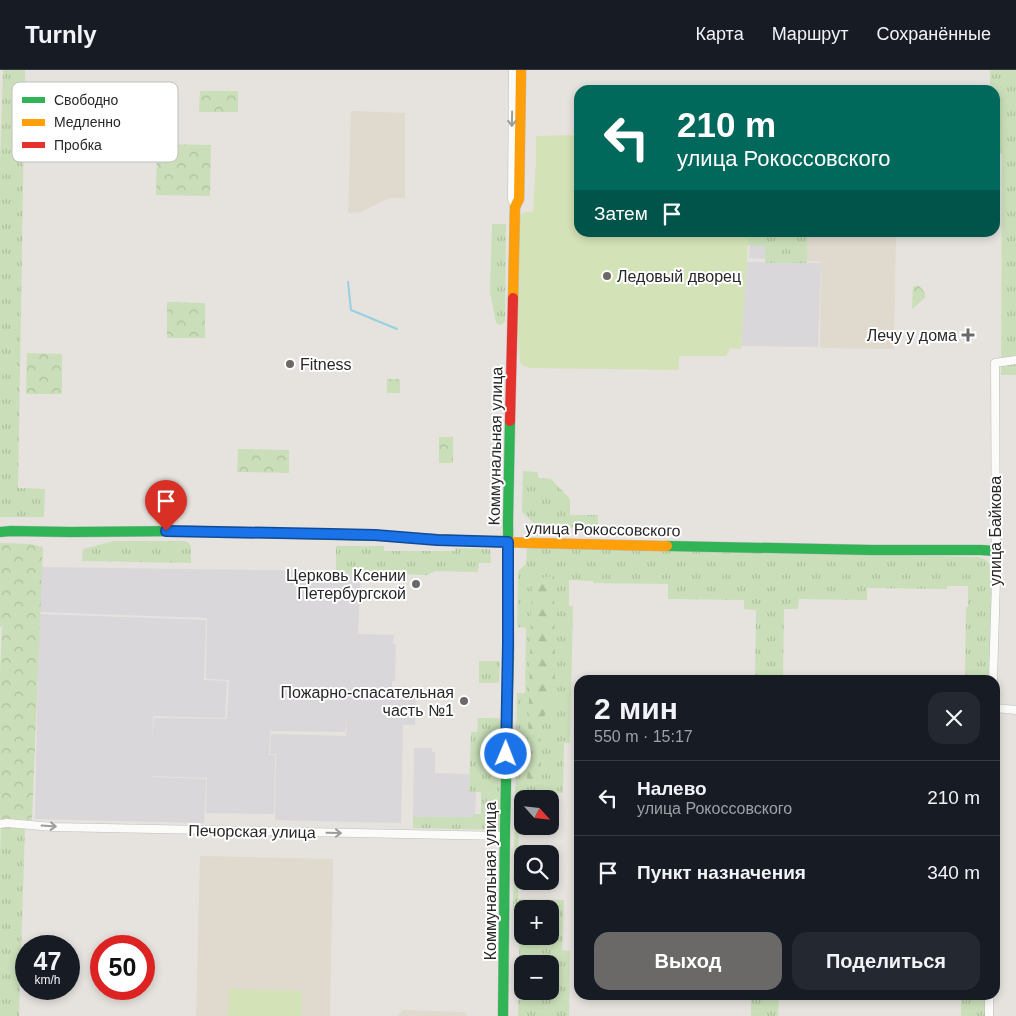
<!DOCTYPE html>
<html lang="ru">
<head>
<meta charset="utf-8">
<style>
  :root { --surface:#171b24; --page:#242831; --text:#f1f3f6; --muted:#9ea1a6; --line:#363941; --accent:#6a6968 }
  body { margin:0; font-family:Arial,sans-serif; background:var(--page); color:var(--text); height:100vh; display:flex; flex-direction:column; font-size:19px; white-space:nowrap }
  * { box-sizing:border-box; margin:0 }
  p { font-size:16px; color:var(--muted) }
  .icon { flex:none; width:28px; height:28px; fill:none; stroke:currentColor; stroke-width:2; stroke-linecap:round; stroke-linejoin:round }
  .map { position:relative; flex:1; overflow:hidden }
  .sheet { position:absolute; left:574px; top:605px; width:426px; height:325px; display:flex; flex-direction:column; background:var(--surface); border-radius:15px; box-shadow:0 2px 8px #0003 }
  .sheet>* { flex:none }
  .guide { position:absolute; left:574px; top:15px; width:426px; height:152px; border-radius:15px; box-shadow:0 2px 8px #0003; background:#00695c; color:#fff; overflow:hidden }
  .needle { width:32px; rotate:117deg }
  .fabs { position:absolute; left:514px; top:720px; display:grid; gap:10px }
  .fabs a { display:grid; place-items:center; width:45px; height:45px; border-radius:10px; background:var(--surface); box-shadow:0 2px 8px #0003; font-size:25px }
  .speed { position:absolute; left:15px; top:865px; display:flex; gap:10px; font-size:25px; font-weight:700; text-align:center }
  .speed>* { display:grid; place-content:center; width:65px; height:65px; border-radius:50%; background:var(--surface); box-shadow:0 2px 8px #0003; line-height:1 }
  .speed small { font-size:12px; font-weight:400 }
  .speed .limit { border:8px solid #d22; background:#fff; color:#111 }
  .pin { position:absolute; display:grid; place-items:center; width:42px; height:42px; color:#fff; margin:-51px -21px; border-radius:50% 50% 50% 0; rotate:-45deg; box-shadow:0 0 5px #0007 }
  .pin .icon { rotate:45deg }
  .me { position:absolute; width:55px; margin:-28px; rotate:1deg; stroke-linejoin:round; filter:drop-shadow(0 0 4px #0008) }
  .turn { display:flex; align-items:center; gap:18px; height:105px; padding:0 20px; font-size:22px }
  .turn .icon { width:65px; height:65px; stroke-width:2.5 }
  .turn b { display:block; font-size:35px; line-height:42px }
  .then { display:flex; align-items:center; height:48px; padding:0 20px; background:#0003; gap:10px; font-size:19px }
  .round { display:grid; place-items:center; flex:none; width:52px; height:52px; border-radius:15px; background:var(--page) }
  .summary { display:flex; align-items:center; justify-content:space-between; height:85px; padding:0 20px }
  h1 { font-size:30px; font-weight:800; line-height:38px }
  .cta { display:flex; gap:10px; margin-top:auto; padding:10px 20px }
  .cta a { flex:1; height:58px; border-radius:15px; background:var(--accent); color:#fff; font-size:20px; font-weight:800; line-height:58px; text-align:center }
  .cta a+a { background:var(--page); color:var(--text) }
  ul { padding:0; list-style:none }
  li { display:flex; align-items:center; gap:15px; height:75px; padding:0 20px; border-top:1px solid var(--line) }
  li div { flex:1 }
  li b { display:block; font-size:19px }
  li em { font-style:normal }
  header { display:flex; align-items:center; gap:30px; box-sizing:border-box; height:70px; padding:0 25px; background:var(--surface); border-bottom:1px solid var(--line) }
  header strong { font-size:24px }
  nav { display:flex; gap:28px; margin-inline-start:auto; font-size:18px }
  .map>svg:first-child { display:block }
  .industrial { fill:#d9d7d9 }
  .education { fill:#e0d9cd }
  .grass { fill:url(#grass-tufts); fill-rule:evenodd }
  .forest { fill:url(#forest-firs) }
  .park { fill:url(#park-crowns) }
  .pitch { fill:#d4e2b7 }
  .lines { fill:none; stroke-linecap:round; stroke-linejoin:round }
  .stream { stroke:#97d0e2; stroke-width:2 }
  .street-casing { stroke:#c0bebf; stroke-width:9 }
  .fast-casing { stroke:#c0bebf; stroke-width:11 }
  .slow-casing { stroke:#c0bebf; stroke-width:11 }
  .jam-casing { stroke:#c0bebf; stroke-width:11 }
  .street { stroke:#fbfbfa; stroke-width:8 }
  .fast { stroke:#30b455; stroke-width:10 }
  .slow { stroke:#ff9f0a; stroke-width:10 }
  .jam { stroke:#e5322d; stroke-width:10 }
  .oneway { stroke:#9c9c9c }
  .route-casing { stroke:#114b97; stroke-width:12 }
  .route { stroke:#1a73e8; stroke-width:9 }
  .poi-dot { fill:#6a6968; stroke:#fff; stroke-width:2 }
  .labels { text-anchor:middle; stroke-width:4; stroke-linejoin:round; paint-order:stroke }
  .poi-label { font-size:16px; fill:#282828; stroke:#fff; text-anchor:end }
  .street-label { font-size:16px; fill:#282828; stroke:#fff }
  .key { fill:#fff; stroke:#bebebe; stroke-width:1 }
  .key-label { font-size:14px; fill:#282828 }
</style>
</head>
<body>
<header>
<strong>Turnly</strong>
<nav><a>Карта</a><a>Маршрут</a><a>Сохранённые</a></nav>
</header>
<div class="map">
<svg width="1016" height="946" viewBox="0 0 1016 946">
  <defs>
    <pattern id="grass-tufts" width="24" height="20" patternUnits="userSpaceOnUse" patternTransform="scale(1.25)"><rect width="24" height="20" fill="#cadfb9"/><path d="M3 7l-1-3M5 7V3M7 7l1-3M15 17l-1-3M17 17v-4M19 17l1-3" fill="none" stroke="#aebf9f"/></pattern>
    <pattern id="forest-firs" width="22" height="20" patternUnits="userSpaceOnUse" patternTransform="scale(1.25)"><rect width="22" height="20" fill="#cadfb9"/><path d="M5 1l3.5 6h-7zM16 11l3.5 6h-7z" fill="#aebf9f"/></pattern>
    <pattern id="park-crowns" width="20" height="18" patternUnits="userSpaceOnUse" patternTransform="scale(1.25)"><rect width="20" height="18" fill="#cadfb9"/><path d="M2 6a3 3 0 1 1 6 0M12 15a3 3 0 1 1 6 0" fill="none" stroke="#aebf9f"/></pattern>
  </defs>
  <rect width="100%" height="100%" fill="#e6e2de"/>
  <!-- industrial -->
  <path class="industrial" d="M750,175H765V189L749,188Z
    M747,192L821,193L818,277L741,276Z
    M40,497L336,501L346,503L361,504L358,564L394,565L393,574H396L395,611H392V617L395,618V627L416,628L415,655H403L401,753L275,750L276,684H270L271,664L346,666L347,646L345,662L270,661L269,685H275L274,744L206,743L207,708L151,706V707L206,709L204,753L35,749L39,544L206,550L204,610L227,611L225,648L153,646L152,674L154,648L227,649L229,610L206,609L207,548L39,542Z
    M414,678H432V682H435V703L469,704V722H476L475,747H413Z"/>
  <!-- education -->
  <path class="education" d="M351,41L405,43V128H389L361,142L348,143Z
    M808,163H896L894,279L820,278L821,192L807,191Z
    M200,786L333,789L330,946H196Z
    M403,940L465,942L467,946H397Z"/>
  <!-- grass -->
  <path class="grass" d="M3,0H25L18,418L45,419L44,447H0V95Z
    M990,0H1016V305H1001L1002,84L995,82V20H990Z
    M492,154H506L505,252L500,255L496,253L490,222Z
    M748,163H808L807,193H765V176L747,175Z
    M523,401L538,402V408L551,409L570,429V445H598V458L537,457L522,442Z
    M114,471H185L189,473L191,477V493L82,491L83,479Z
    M527,475L977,487C987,489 988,490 992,501L990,610H965L966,537H968V516H947V519L867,518V530L799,529L798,539H784L783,610H755L756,540L744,539V530L668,529V514L593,513V511L569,510V536H573L570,673H564L563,723H519L518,829L564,830L562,880L570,881L569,946H518L520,842L513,841L517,623H525L526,558L517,557L518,501L526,494ZM522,839H550V866H522ZM522,894H550V921H522Z
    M336,476H384V481H455L456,478L490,479L491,493H479L478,502L435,501L427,505L346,503L336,501Z
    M479,591H499L500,592L499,612L497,613H479Z
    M478,648H497L500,649L503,653L500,760L413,758V747H474L475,744H481V722H469L471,662H477Z
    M1,756H25L19,946H0V788Z
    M751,925H779L778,946H751Z
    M961,925H985V946H961Z"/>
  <!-- forest -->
  <path class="forest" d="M554,506L555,624L540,655L541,707L527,711L532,509Z"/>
  <!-- park -->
  <path class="park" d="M30,12L67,13L66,54L30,53Z
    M200,21H238V42H199Z
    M157,74L211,75L210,126L156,125Z
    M918,215L925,222V228L912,239L913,217Z
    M167,232L205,233V268H167Z
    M27,283L62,284V324H26Z
    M387,309H400V323H387Z
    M439,367H453V393H439Z
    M238,379L289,380V403L237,402Z
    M0,473L30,474L43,477L32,750L0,749V606L2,557H0Z"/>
  <!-- pitch -->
  <path class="pitch" d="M579,65V162L748,163L747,192L741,279L730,278L726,286H679V299L676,300L530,298L522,295L520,292L517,260L519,156L520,146L524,142H533L536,93V66Z
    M229,919L302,921L301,946H228Z"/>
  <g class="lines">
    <!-- stream -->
    <path class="stream" d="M348,212L351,240L397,259"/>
    <!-- street casing -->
    <g class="street-casing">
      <path id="street" d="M513,0L512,129L515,137
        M993,610L996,510L995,293L1016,290
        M995,638L1016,640
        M0,754L7,753L53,757L505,766
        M989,946V925"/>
    </g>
    <!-- fast casing -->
    <g class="fast-casing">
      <path id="fast" d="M0,462L11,461L70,462L186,461L383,466
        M667,476L871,480H981L995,481
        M503,946L505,758L509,574L508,451L510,351"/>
    </g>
    <!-- slow casing -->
    <g class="slow-casing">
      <path id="slow" d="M513,228L515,137L519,129L521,0
        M383,466C478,473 573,474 667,476"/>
    </g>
    <!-- jam casing -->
    <g class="jam-casing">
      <path id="jam" d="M510,351L513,228"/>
    </g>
    <!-- street -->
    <use href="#street" class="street"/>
    <!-- fast -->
    <use href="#fast" class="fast"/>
    <!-- slow -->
    <use href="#slow" class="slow"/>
    <!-- jam -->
    <use href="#jam" class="jam"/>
  </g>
  <!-- one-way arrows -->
  <defs><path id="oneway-shaft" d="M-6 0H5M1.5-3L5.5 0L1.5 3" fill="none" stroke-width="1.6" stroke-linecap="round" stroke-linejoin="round" transform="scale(1.25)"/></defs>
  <g class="oneway">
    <use href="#oneway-shaft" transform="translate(512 49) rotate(91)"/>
    <use href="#oneway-shaft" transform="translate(49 756) rotate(4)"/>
    <use href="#oneway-shaft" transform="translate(334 763) rotate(1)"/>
  </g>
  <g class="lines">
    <!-- route casing -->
    <g class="route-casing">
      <path id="route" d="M166,461L331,464L375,465L437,470L508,472V574L506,684"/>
    </g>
    <!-- route -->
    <use href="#route" class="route"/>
  </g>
  <!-- markers -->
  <g class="poi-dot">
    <circle cx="607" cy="206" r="5"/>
    <path d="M965.5 257.5h5v5h5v5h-5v5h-5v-5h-5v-5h5z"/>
    <circle cx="290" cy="294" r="5"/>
    <circle cx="416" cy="514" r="5"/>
    <circle cx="464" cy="631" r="5"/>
  </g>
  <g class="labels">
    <!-- poi labels -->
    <g class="poi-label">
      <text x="617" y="212" text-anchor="start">Ледовый дворец</text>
      <text x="957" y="271">Лечу у дома</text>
      <text x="300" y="300" text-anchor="start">Fitness</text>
      <text x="406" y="511">Церковь Ксении<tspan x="406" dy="18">Петербургской</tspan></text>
      <text x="454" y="628">Пожарно-спасательная<tspan x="454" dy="18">часть №1</tspan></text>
    </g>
    <!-- street labels -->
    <g class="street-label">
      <text transform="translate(495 376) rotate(-89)" y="6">Коммунальная улица</text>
      <text transform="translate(603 459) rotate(1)" y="6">улица Рокоссовского</text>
      <text transform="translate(995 461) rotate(-90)" y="6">улица Байкова</text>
      <text transform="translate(252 761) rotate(1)" y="6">Печорская улица</text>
      <text transform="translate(490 811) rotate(-90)" y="6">Коммунальная улица</text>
    </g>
  </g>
  <!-- legend -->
  <rect x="12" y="12" width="166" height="80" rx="8" class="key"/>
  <rect x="22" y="27" width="23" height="6" fill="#30b455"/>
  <rect x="22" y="49" width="23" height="7" fill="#ff9f0a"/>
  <rect x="22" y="72" width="23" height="6" fill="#e5322d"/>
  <g class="key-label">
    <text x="54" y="35">Свободно</text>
    <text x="54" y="57">Медленно</text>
    <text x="54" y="80">Пробка</text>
  </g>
</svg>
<div class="fabs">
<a><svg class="needle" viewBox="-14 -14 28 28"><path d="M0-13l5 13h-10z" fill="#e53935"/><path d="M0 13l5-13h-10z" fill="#9ea1a6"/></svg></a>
<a><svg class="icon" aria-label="search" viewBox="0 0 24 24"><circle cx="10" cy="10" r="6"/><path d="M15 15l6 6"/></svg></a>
<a>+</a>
<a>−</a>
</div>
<div class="speed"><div>47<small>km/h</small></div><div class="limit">50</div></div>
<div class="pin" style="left:166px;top:461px;background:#d93025"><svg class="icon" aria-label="arrive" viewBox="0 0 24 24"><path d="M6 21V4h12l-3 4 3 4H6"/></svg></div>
<svg class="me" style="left:506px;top:684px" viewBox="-20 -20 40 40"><circle r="17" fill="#1a73e8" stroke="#fff" stroke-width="3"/><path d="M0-11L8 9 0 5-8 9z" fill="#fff"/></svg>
<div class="guide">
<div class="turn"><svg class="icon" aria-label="left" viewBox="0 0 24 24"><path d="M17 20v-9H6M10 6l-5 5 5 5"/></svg><div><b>210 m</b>улица Рокоссовского</div></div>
<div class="then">Затем<svg class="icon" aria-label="arrive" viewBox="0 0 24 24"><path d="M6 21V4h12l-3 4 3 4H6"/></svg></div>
</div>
<section class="sheet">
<div class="summary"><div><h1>2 мин</h1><p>550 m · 15:17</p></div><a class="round"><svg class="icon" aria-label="close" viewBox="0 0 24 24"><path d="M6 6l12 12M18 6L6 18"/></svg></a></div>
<ul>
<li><svg class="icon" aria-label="left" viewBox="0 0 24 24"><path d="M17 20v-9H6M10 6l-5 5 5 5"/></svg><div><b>Налево</b><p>улица Рокоссовского</p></div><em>210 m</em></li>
<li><svg class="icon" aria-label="arrive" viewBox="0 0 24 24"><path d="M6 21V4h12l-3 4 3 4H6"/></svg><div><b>Пункт назначения</b></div><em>340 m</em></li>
</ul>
<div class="cta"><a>Выход</a><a>Поделиться</a></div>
</section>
</div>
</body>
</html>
